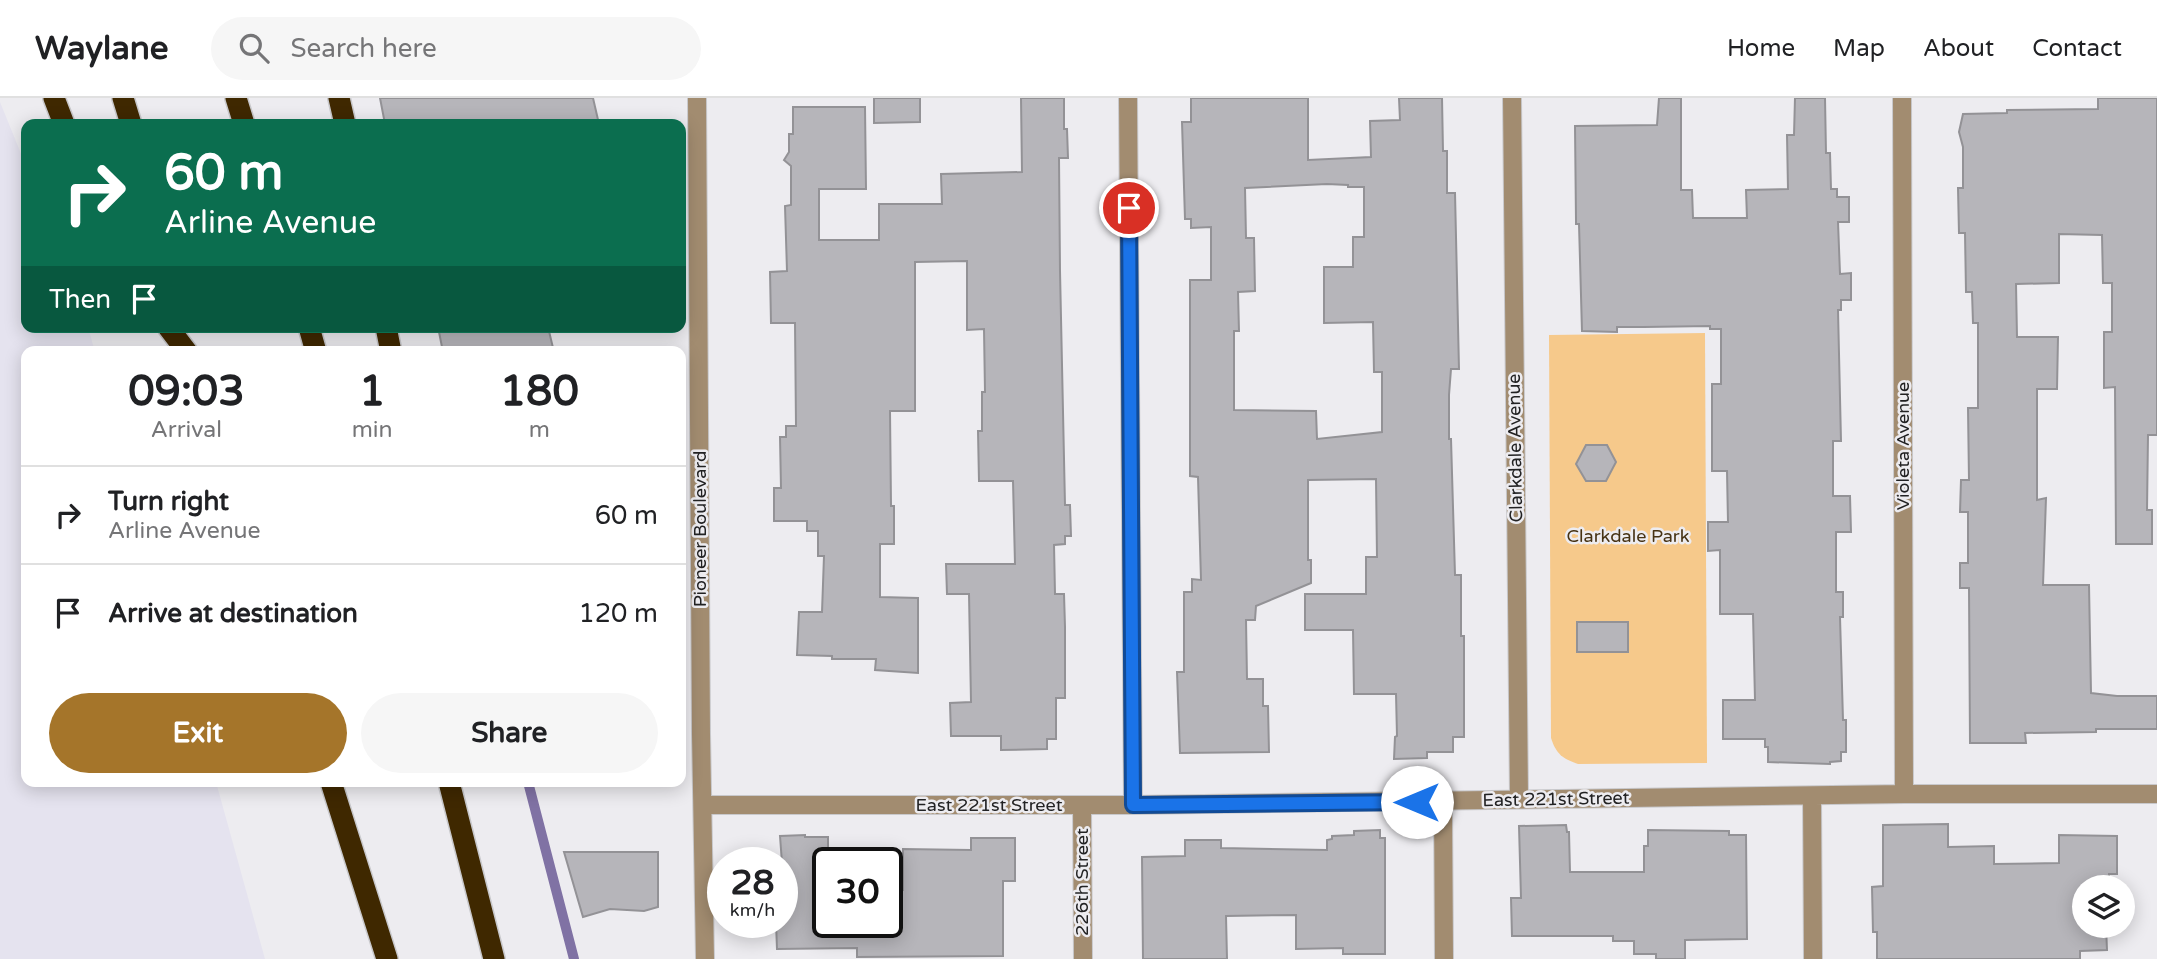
<!DOCTYPE html>
<html lang="en">
<head>
<meta charset="utf-8">
<style>
  :root { --surface:#fff; --page:#f6f6f6; --text:#202124; --muted:#757577; --line:#e0e0e0; --accent:#a5752a }
  body { margin:0; font-family:"Varela Round",sans-serif; background:var(--page); color:var(--text); height:100vh; display:flex; flex-direction:column; font-size:26px; white-space:nowrap }
  * { box-sizing:border-box; margin:0 }
  p { font-size:23px; color:var(--muted) }
  .icon { flex:none; width:38px; height:38px; fill:none; stroke:currentColor; stroke-width:2; stroke-linecap:round; stroke-linejoin:round }
  .map { position:relative; flex:1; overflow:hidden }
  .details { position:absolute; left:21px; top:248px; width:665px; height:441px; display:flex; flex-direction:column; background:var(--surface); border-radius:14px; box-shadow:0 4px 18px #0003 }
  .details>* { flex:none }
  .banner { position:absolute; left:21px; top:21px; width:665px; height:214px; border-radius:14px; box-shadow:0 4px 18px #0003; background:#0b6e4f; color:#fff; overflow:hidden }
  .controls { position:absolute; left:2072px; top:777px; display:grid; gap:14px }
  .controls a { display:grid; place-items:center; width:63px; height:63px; border-radius:50%; background:var(--surface); box-shadow:0 4px 18px #0003; font-size:35px }
  .speed { position:absolute; left:707px; top:749px; display:flex; gap:14px; font-size:35px; font-weight:700; text-align:center }
  .speed>* { display:grid; place-content:center; width:91px; height:91px; border-radius:50%; background:var(--surface); box-shadow:0 4px 18px #0003; line-height:1 }
  .speed small { font-size:18px; font-weight:400 }
  .speed .limit { border:4px solid #111; border-radius:10px; background:#fff; color:#111 }
  .pin { position:absolute; display:grid; place-items:center; width:60px; height:60px; color:#fff; margin:-30px; border:4px solid #fff; border-radius:50%; box-shadow:0 2px 7px #0007 }
  .me { position:absolute; width:77px; margin:-38px; rotate:270deg; stroke-linejoin:round; filter:drop-shadow(0 0 5px #0008) }
  .turn { display:flex; align-items:center; gap:24px; height:147px; padding:0 28px; font-size:32px }
  .turn .icon { width:91px; height:91px; stroke-width:2.5 }
  .turn b { display:block; font-size:49px; line-height:60px }
  .then { display:flex; align-items:center; height:66px; padding:0 28px; background:#0003; gap:14px; font-size:26px }
  .eta { display:flex; justify-content:space-evenly; align-items:center; height:119px; text-align:center }
  .eta b { font-size:42px; font-weight:700; line-height:49px }
  .cta { display:flex; gap:14px; margin-top:auto; padding:14px 28px }
  .cta a { flex:1; height:80px; border-radius:42px; background:var(--accent); color:#fff; font-size:28px; font-weight:700; line-height:80px; text-align:center }
  .cta a+a { background:var(--page); color:var(--text) }
  ul { padding:0; list-style:none }
  li { display:flex; align-items:center; gap:21px; height:98px; padding:0 28px; border-top:2px solid var(--line) }
  li div { flex:1 }
  li b { display:block; font-size:26px }
  li em { font-style:normal }
  header { display:flex; align-items:center; gap:42px; box-sizing:border-box; height:98px; padding:0 35px; background:var(--surface); border-bottom:2px solid var(--line) }
  header strong { font-size:33px }
  nav { display:flex; gap:38px; margin-inline-start:auto; font-size:24px }
  .search { width:490px; height:63px; background:var(--page); display:flex; align-items:center; gap:18px; box-sizing:border-box; padding:0 24px; border-radius:38px; color:var(--muted); font-size:26px }
  .map>svg:first-child { display:block }
  .built { fill:#e5e3ef }
  .green { fill:#f6c98b }
  .lines { fill:none; stroke-linecap:round; stroke-linejoin:round }
  .stream { stroke:#8072a4; stroke-width:10 }
  .building { fill:#b6b5ba; stroke:#939296; stroke-width:2; fill-rule:evenodd }
  .minor-casing { stroke:#c8c8cb; stroke-width:20 }
  .highway-casing { stroke:#c8c8cb; stroke-width:24 }
  .minor { stroke:#a28c70; stroke-width:18 }
  .highway { stroke:#3f2800; stroke-width:21 }
  .route-casing { stroke:#114b97; stroke-width:18 }
  .route { stroke:#1a73e8; stroke-width:12 }
  .labels { text-anchor:middle; stroke-width:5; stroke-linejoin:round; paint-order:stroke }
  .street-label { font-size:18px; fill:#222223; stroke:#edecf0 }
  .park-label { font-size:18px; fill:#463213; stroke:#edecf0 }
</style>
</head>
<body>
<header>
<strong>Waylane</strong>
<div class="search"><svg class="icon" aria-label="search" viewBox="0 0 24 24"><circle cx="10" cy="10" r="6"/><path d="M15 15l6 6"/></svg>Search here</div>
<nav><a>Home</a><a>Map</a><a>About</a><a>Contact</a></nav>
</header>
<div class="map">
<svg width="2157" height="861" viewBox="0 0 2157 861">
  <rect width="100%" height="100%" fill="#edecf0"/>
  <!-- built -->
  <path class="built" d="M0,4L26,68V229H88L95,254H26V684H216L265,861H0Z"/>
  <!-- green -->
  <path class="green" d="M1705,235L1707,665L1578,666C1563,661 1556,656 1551,640L1549,237Z"/>
  <g class="lines">
    <!-- stream -->
    <path class="stream" d="M528,684L574,861"/>
  </g>
  <!-- building -->
  <path class="building" d="M380,0H593L599,26H385Z
    M874,0H920V24L874,25Z
    M1021,0H1064V31H1067L1068,60H1059L1060,173L1065,407H1070L1071,438H1065V446L1054,447L1055,496H1064L1065,529V600H1056V641H1047V651L1001,652V638H951L950,605L971,604L969,496H947L946,466H1015L1013,383H979L978,333H982V294H985L984,231L967,232V163L915,164V313H890L891,408H894V446H880V499L918,500V575L875,572L876,561H832V558L797,557L799,514H822L824,458H818V433H807V423H774V390H781L780,339H786V328H796L795,225H771L770,174L787,173L785,108L791,107V68L784,62L789,54V36H793V9H865L866,91H819V142H879V106H942L941,76L1022,74Z
    M1191,0H1308V62L1371,59L1370,23L1400,22L1399,0H1442L1443,53H1447V95H1455L1459,271H1451L1449,297V341H1451L1455,477H1461V538H1464V639H1453V654H1427V660L1394,661L1395,639L1397,638L1396,596H1354L1353,532H1305V496H1366V459H1377L1376,381L1308,382V462H1311V485L1256,508L1255,522H1246L1247,581H1263V608H1268L1269,654L1180,655L1177,574H1184V494H1192V481L1201,482L1198,379L1190,378V182H1211V129L1191,130V121H1185L1182,24H1191ZM1327,86L1348,87V89H1364V139H1353V169H1324V225L1373,224L1374,274H1382V334L1317,341L1316,313L1234,312V233H1239L1238,194L1255,193L1254,140H1246L1245,90Z
    M1659,0H1681V92H1692L1693,120H1747L1746,92L1788,91L1787,37H1794L1795,0H1825L1826,55H1830L1831,91H1837V99H1849V124H1838L1840,176L1851,175V202H1841V212H1838L1841,343H1833V398H1850L1851,434H1836V494H1843V519H1840L1843,622H1846V654H1841V663L1830,664V666L1768,664V649H1765V641H1723V602H1755L1753,516H1720V452L1708,453V424H1728L1727,373H1712V286H1721V231H1710V228L1644,229H1617V234L1582,233L1579,126H1576V122L1575,28L1657,27Z
    M2098,0H2157V337H2148L2147,412H2152V446H2116L2115,289L2104,290V234H2112V185H2103L2102,137L2059,136V185L2016,186L2017,239H2058L2057,291H2037V402L2046,400L2043,487H2089L2091,595L2117,598H2157V631H2096V634L2025,635L2026,645H1970L1969,490H1960V465H1968V414H1960L1961,382H1969L1968,310H1978V225H1973L1972,194H1966L1965,135H1959L1958,90H1963V49L1959,34L1963,16L2007,15V12L2098,11Z
    M438,229H548L554,254H443Z
    M1586,347H1607L1616,364L1606,383H1586L1576,366Z
    M1577,524H1628V554H1577Z
    M1948,726V749L1994,748V766L2059,765V737L2117,738V776H2109V789H2084V828H2106L2107,852L2080,853V861H1877V834H1873L1872,789L1883,788V727Z
    M1566,727L1567,734H1569L1570,774H1644V748H1648V732L1729,733V737H1746L1747,841L1685,842V861H1656V856H1634V843H1613V838H1512L1511,800H1521L1519,728Z
    M1380,732V740H1385V856H1343V850L1296,851V817L1226,818L1227,861H1143L1142,759L1185,758V742H1221V750L1327,752V742L1332,741V738L1354,737V733Z
    M805,737V739H828V824H887V796L902,795V792H903V751L971,752V740H1015V783H1003V858L857,859V850L777,851L776,824H782V765L780,738Z
    M564,754H658V809L644,813L610,811L583,819Z"/>
  <g class="lines">
    <!-- minor casing -->
    <g class="minor-casing">
      <path id="minor" d="M697,0L701,636L705,861
        M1128,0L1133,707
        M1512,0L1519,701
        M1902,0L1904,696
        M1812,698L1813,861
        M1443,704L1444,861
        M704,707H1133L1904,696H2157
        M1082,707L1083,861"/>
    </g>
    <!-- highway casing -->
    <g class="highway-casing">
      <path id="highway" d="M54,0L64,26
        M123,0L131,26
        M236,0L244,26
        M339,0L345,26
        M168,229L187,254
        M309,229L316,254
        M386,229L391,254
        M331,684L387,861
        M449,684L494,861"/>
    </g>
    <!-- minor -->
    <use href="#minor" class="minor"/>
    <!-- highway -->
    <use href="#highway" class="highway"/>
  </g>
  <g class="lines">
    <!-- route casing -->
    <g class="route-casing">
      <path id="route" d="M1129,110L1133,707L1417,704"/>
    </g>
    <!-- route -->
    <use href="#route" class="route"/>
  </g>
  <g class="labels">
    <!-- street labels -->
    <g class="street-label">
      <text transform="translate(1903 348) rotate(-90)" y="6">Violeta Avenue</text>
      <text transform="translate(1515 350) rotate(-91)" y="6">Clarkdale Avenue</text>
      <text transform="translate(700 431) rotate(-90)" y="6">Pioneer Boulevard</text>
      <text transform="translate(1556 701) rotate(-1)" y="6">East 221st Street</text>
      <text x="989" y="713">East 221st Street</text>
      <text transform="translate(1082 784) rotate(-90)" y="6">226th Street</text>
    </g>
    <!-- park labels -->
    <g class="park-label">
      <text x="1628" y="444">Clarkdale Park</text>
    </g>
  </g>
</svg>
<div class="controls">
<a><svg class="icon" aria-label="layers" viewBox="0 0 24 24"><path d="M12 4l9 5-9 5-9-5zM3 14l9 5 9-5"/></svg></a>
</div>
<div class="speed"><div>28<small>km/h</small></div><div class="limit">30</div></div>
<div class="pin" style="left:1129px;top:110px;background:#d93025"><svg class="icon" aria-label="arrive" viewBox="0 0 24 24"><path d="M6 21V4h12l-3 4 3 4H6"/></svg></div>
<svg class="me" style="left:1417px;top:704px" viewBox="-20 -20 40 40"><circle r="19" fill="#fff"/><path d="M0-13L10 11 0 6-10 11z" fill="#1a73e8"/></svg>
<div class="banner">
<div class="turn"><svg class="icon" aria-label="right" viewBox="0 0 24 24"><path d="M7 20v-9h11M14 6l5 5-5 5"/></svg><div><b>60 m</b>Arline Avenue</div></div>
<div class="then">Then<svg class="icon" aria-label="arrive" viewBox="0 0 24 24"><path d="M6 21V4h12l-3 4 3 4H6"/></svg></div>
</div>
<section class="details">
<div class="eta">
<div><b>09:03</b><p>Arrival</p></div>
<div><b>1</b><p>min</p></div>
<div><b>180</b><p>m</p></div>
</div>
<ul>
<li><svg class="icon" aria-label="right" viewBox="0 0 24 24"><path d="M7 20v-9h11M14 6l5 5-5 5"/></svg><div><b>Turn right</b><p>Arline Avenue</p></div><em>60 m</em></li>
<li><svg class="icon" aria-label="arrive" viewBox="0 0 24 24"><path d="M6 21V4h12l-3 4 3 4H6"/></svg><div><b>Arrive at destination</b></div><em>120 m</em></li>
</ul>
<div class="cta"><a>Exit</a><a>Share</a></div>
</section>
</div>
</body>
</html>
